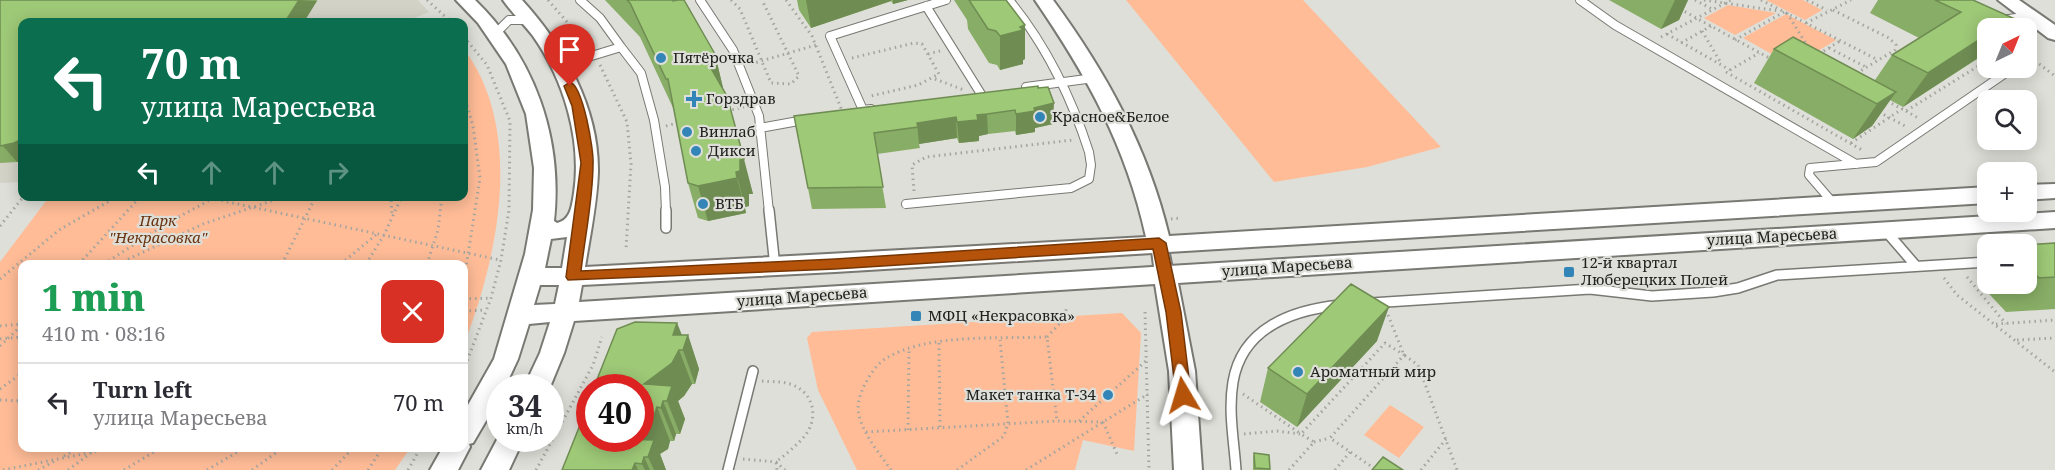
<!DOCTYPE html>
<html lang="en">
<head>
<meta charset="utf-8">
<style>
  :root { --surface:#fff; --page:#f7f7f7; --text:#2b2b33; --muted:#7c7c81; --line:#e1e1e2 }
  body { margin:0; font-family:"Noto Serif",serif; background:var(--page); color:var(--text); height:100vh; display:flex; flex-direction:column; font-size:22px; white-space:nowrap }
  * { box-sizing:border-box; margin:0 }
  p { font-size:20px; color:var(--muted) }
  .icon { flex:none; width:33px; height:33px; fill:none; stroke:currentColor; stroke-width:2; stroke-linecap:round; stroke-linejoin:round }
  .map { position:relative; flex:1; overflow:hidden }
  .sheet { position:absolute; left:18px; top:260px; width:450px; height:192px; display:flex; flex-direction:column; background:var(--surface); border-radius:12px; box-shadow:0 3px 15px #0003 }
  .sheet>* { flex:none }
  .top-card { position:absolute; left:18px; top:18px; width:450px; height:183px; border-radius:12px; box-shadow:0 3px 15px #0003; background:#0b6e4f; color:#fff; overflow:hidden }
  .needle { width:39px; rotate:43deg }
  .fabs { position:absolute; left:1977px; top:18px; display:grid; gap:12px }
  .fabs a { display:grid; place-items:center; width:60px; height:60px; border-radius:12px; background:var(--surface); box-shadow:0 3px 15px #0003; font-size:30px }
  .speed { position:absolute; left:486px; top:374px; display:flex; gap:12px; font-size:30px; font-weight:700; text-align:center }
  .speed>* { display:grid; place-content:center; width:78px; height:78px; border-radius:50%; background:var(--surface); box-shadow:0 3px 15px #0003; line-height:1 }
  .speed small { font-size:15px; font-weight:400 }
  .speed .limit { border:9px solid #d22; background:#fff; color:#111 }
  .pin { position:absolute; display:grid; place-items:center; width:51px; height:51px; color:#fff; margin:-62px -26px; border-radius:50% 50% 50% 0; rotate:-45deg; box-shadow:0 0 6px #0007 }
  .pin .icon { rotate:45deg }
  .me { position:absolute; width:66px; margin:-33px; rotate:353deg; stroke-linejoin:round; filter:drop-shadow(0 0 4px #0008) }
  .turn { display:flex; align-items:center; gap:21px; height:126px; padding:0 24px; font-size:27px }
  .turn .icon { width:78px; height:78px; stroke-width:2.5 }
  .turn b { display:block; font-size:42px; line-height:51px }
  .lanes { display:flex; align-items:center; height:57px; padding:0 24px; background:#0003; justify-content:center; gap:30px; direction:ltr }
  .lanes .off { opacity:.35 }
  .round { display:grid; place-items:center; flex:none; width:63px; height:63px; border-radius:12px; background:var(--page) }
  .headline { display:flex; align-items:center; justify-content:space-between; height:102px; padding:0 24px }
  h1 { font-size:36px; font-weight:800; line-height:45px; color:#1e9e55 }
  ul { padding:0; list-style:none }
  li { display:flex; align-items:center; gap:18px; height:78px; padding:0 24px; border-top:2px solid var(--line) }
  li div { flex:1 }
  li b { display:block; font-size:22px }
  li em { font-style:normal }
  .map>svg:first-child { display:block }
  .built { fill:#d3d2c6 }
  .green { fill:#ffbc97 }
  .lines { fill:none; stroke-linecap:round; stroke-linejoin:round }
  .lane-far1-casing { stroke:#797873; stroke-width:10 }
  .lane-casing { stroke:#797873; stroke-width:12 }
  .street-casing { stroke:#797873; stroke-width:4 }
  .secondary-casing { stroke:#797873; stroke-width:4 }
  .path { stroke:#a5a5a0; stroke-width:3; stroke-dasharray:1.5 4; stroke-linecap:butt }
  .lane-far1 { stroke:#fff; stroke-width:8 }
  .lane { stroke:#fff; stroke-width:9 }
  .street { fill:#fff; fill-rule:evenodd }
  .secondary { fill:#fff; fill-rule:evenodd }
  .wall { fill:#88ad66 }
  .shaded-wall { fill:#6f8d53 }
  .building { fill:#9ec977; stroke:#6f8d53; stroke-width:1.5 }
  .route { fill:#b45309; stroke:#753606; stroke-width:1.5 }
  .poi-dot { fill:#3485b7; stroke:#dfdfd9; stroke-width:2 }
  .labels { text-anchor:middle; stroke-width:4.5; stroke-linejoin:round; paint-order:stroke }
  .poi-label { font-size:15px; fill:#21211f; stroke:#dfdfd9; text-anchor:start }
  .park-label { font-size:15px; font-style:italic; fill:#693410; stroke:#dfdfd9 }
  .street-label { font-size:15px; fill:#21211f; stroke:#dfdfd9 }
</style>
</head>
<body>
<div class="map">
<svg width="2055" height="470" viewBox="0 0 2055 470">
  <rect width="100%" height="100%" fill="#dfdfd9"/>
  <!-- built -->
  <path class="built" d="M0,0H418L429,12L405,22H22V182L0,183Z"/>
  <!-- green -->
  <path class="green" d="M1126,0H1303L1441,147L1367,167L1274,182Z
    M1766,0H1803L1822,10L1805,20Z
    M1728,5L1776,13L1735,35L1704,18Z
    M1786,14L1836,40L1793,66L1743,38Z
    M464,49C525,131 498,257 464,344V264H22V447H411L395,470H0V262L49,197L464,196Z
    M1122,313L1141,333L1134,451L1083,440L1075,470H857L818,390L807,338L812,332Z
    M1390,405L1424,427L1399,458L1364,435Z"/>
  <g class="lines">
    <!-- lane-far1 casing -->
    <g class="lane-far1-casing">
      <path id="lane-far1" d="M580,0L600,18L621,47
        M700,0L733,50L759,116L769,212
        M1580,0L1615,25L1856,164
        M926,6L981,94
        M2002,20L2030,16
        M496,33L509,20H528
        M562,65L621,47L641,73L654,120L665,187L666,212
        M1026,87L1094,78
        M871,109L863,110L830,36L946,0
        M760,128L804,120
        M906,204L1071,188L1089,179L1091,165L1089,152C1071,96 1046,45 1009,0
        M1834,204L1809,175L1810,168L1876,162L2013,68"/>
    </g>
    <!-- lane casing -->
    <g class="lane-casing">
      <path id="lane" d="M666,210V228
        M769,210L775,267
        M1885,230L1916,266
        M1371,303L1590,289L1652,296L1713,292L1738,288L1777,275L1988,262
        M728,470L753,371
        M1236,470C1234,441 1228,411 1233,382C1242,328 1292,310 1340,305"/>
    </g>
    <!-- street casing -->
    <g class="street-casing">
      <path id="street" d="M1159,237L1165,239L1167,243L1173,274L1170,278L1164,280L1158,278L1155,274L1151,243L1153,239Z"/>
    </g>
    <!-- secondary casing -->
    <g class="secondary-casing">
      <path id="secondary" d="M456,0H475C535,58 563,138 554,221L557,223C571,220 572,205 574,193C582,140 564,80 533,36C523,23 512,13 503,0H522C564,46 599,108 598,172C597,203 590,236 585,267L1146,237C1126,146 1087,76 1035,0H1053C1106,72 1148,148 1169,236L1988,187V203L835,272L582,285L579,302L2055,212V228L1178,283L1195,371L1202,470H1174L1169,371L1155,284L574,321L564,353L550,387H524L540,353L550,322L529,324L518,359L505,387H500V397L473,443L469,444L470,447L458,470H430L443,447H464V412L494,359L525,254L533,210L534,168L526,114L506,64L478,23ZM567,237L562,268H545L551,239ZM540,285H559L555,304L534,305Z
        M1998,0H2019L2055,25V40L2048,38Z
        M2055,184V198L2026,200V185Z
        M500,434V438H524L509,470H481Z"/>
    </g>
    <!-- path -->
    <path class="path" d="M427,0L451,22
      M548,0L587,45
      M731,0L740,9L771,83L791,84L799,76L762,0
      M786,0L812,36L843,113
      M1695,0L1712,9
      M1704,0L1779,11
      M1761,0L1878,60
      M1807,0L1827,10
      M1680,9L1771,59
      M1833,10L1889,38L1896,45L1895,50L1857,73
      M1787,13L1808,47
      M1806,23L1851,0
      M1702,31L1721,63
      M1667,34L1730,70
      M464,37L487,65L510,121L509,210L501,260L491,298L464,369
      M1661,37L1731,0
      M1735,40L1784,12
      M1681,43L1711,26
      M1829,48L1866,67
      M928,54L940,51
      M1819,54L1840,41
      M2026,54L2055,76
      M852,58L914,43L922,44L939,74L918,85L871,96
      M751,64L816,45
      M600,65L627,122L631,164L626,249
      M1730,70L1759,53
      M1726,72L1862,150
      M935,79L964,90
      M464,95L473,126L480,178L464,280
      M1887,101L1906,111L1988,60
      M727,111L744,107
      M1906,111L1918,118
      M1879,112L1905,126
      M666,126L680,122
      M1851,143L1902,109
      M914,191L912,165L926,157L1073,140
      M200,196L500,260
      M388,196L391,200L392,215
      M1171,219L1182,218
      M0,226L24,196
      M79,264L141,196
      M104,264L166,224L217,196
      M118,264L203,224L286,196
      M282,264L316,196
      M341,264L377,234
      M366,264L384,235L402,196
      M427,264L438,230L442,196
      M1967,277L2006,324
      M1944,278L1957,295L2055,372
      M0,279L59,230L118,196
      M464,299L491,298
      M464,311L486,310
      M1145,312L1149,470
      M1388,315L1404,355L1418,365L1457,470
      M1996,324L2055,320
      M0,326L22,324
      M1047,337L1063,320L1067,307
      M0,339L22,337
      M2017,340L2055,338
      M939,343L940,428
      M0,346L22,325
      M762,381C771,382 781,381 790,384C812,391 819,414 807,433C799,444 787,453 776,462L777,470
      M0,389L22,373
      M1243,394L1301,434
      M0,400L22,401
      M1079,421L1147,360
      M1103,422L1117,454
      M908,430L909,349
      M866,432L1057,421
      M1244,434L1277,431L1300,434
      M1314,442L1330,438
      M64,456L81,447
      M743,459L776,462L785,470
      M3,470L118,447
      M38,470L55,461
      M68,470L99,447
      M124,470L162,447
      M207,470L246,447
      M252,470L284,447
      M332,470L354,447
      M368,470L383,447
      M408,470L421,447
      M536,470L593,365L602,337
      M891,470C880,454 866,438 860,419C856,407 859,396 865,384C870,375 876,365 885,359C926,333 999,339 1047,337L1057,421L1103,422
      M957,470L1004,436L1008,423L1000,340
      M1026,470L1148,394
      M1289,470L1314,442L1301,434L1385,343L1404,355L1330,438L1375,469
      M1335,470L1350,452
      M1421,470L1446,439"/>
    <!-- lane-far1 -->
    <use href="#lane-far1" class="lane-far1"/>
    <!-- lane -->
    <use href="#lane" class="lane"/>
    <!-- street -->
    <use href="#street" class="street"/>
    <!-- secondary -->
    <use href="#secondary" class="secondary"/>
  </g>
  <!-- wall -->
  <path class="wall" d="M0,0H317V1L22,22V161L17,162L0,163Z
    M605,0H672L715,54L723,88V89L753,194H749V206L745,207L746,213L708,221L698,218L688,183L674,110L640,37Z
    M797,0H908L893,4L891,1L811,28L799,10Z
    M954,0H1006L1025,25V59L1023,60V64L1000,70L997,65L989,63L968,29L967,20Z
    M1609,0H1688L1679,20L1661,29Z
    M1878,0H1973L1988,28V52L1903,107L1890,100L1872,126L1853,139L1754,83L1774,49L1875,80L1892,55L1919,38L1870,13Z
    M1038,86L1053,124L1035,128V132L1016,135L1015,131L988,134L979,136V141L959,143L957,138L919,144L920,148L877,154L886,208L812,209L794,116Z
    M2055,243V309L2006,312L1977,281L1988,270V284H2026V245Z
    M677,323L682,335H688L699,369L695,384H692L684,396L678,401L685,419L680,434H676L674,441H670L668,449L660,454L666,470H562Z
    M1377,341L1297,427L1260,402L1268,368Z
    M1254,453L1269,455L1270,470H1253V459Z"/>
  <!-- shaded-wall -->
  <path class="shaded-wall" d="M299,0L317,1L304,22H285Z
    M806,0H891V1L811,28Z
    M893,0H908L893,4Z
    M1675,0H1688L1679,20L1661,29Z
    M2013,18L2005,28H1997Z
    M1025,25V59L1023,60V64L1000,70V36L1020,27Z
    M1988,34L1987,52L1903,107L1928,73Z
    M715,54L723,88L718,90L709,65L710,56Z
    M1896,92L1872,126L1853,139L1877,104Z
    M1054,103L1053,124L1035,128V132L1016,135V114L1034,108Z
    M987,114L988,134L979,136V141L959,143L957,122L977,115Z
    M956,117L957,138L919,144L917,123Z
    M22,139V161L17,162L3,146Z
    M744,159L753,194H749V206L745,207L736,172L740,160Z
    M737,178L746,213L708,221L698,186Z
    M1389,307L1377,341L1297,427L1307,394Z
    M677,323L685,344L688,335L699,369L695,384L683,350H679L692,384L684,396L678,401L685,419L680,434L667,401H663L676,434L674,441L661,408L657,407L670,441L668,449L660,454L666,470H654L648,457H644L650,470H645L642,464L635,463L638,470H632L621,438H640V425L644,384L673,335Z"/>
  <!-- building -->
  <path class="building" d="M0,0H299L285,22H22V139L14,143L0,146Z
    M627,0H672L673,1L678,0H684L715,54L710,56L712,64L709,65L727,96L744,159L740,160V171L736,172L737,178L698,186L688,183L668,79H666L630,3Z
    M969,0H1006L1025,25L1020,27L1023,30L1000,36L996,31L988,29Z
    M1935,0H1973L2013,18L1997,28H1988V34L1928,73L1892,55L1961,12Z
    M1793,37L1896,92L1877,104L1774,49Z
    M1038,86V88L1048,87L1054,103L1034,108L1035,111L1016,114L1015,110L987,114L977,115L978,120L957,122L956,117L917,123L918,127L874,133L883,187L808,188L794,116Z
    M2055,243V277L2039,278L2026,265V245Z
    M1351,284L1389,307L1307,394L1268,368Z
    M635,322L677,323L673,335H688L683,350H679L672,363L644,384L672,386L667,401H663L661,408L657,407L654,416L640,425V387H594L617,329Z
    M590,400V438H621L620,439L654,440L648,457H644L642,464L635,463L632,470H562Z
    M1254,453L1269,455L1270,469L1255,468Z
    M1383,457L1403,470H1372Z"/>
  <!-- route -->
  <path class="route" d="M570,82C583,86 594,150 593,164C593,199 585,236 581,271L835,259L1159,238L1166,243L1181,312L1191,395L1189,399L1183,401L1178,399L1176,395L1166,312L1153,249L835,269L568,280L566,277L581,163L572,106L564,86Z"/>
  <!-- markers -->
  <g class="poi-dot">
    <circle cx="661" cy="58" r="6"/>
    <path d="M691 90h6v6h6v6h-6v6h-6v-6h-6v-6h6z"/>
    <circle cx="1040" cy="117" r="6"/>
    <circle cx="687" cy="132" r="6"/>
    <circle cx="696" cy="151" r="6"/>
    <circle cx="703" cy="204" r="6"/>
    <rect x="1563" y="266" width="12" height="12" rx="3"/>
    <rect x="910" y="310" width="12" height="12" rx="3"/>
    <circle cx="1298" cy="372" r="6"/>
    <circle cx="1108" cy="395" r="6"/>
  </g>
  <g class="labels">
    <!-- poi labels -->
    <g class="poi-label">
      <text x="673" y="63">Пятёрочка</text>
      <text x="706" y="104">Горздрав</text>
      <text x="1052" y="122">Красное&amp;Белое</text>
      <text x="699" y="137">Винлаб</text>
      <text x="708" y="156">Дикси</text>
      <text x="715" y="209">ВТБ</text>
      <text x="1581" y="268">12-й квартал<tspan x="1581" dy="17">Люберецких Полей</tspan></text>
      <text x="928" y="321">МФЦ «Некрасовка»</text>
      <text x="1310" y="377">Ароматный мир</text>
      <text x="1096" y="400" text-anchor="end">Макет танка Т-34</text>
    </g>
    <!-- park labels -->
    <g class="park-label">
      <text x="158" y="226">Парк<tspan x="158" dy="17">"Некрасовка"</tspan></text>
    </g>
    <!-- street labels -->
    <g class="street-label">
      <text transform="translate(1772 237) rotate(-3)" y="5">улица Маресьева</text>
      <text transform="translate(1287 267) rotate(-4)" y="5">улица Маресьева</text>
      <text transform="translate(802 297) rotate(-4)" y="5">улица Маресьева</text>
    </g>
  </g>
</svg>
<div class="fabs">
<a><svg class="needle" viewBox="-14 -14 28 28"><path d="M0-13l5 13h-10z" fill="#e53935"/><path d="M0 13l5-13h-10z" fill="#7c7c81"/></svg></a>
<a><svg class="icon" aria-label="search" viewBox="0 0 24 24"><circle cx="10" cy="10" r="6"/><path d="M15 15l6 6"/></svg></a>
<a>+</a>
<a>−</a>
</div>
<div class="speed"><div>34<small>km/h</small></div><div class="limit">40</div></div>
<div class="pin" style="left:570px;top:86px;background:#d93025"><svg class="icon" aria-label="arrive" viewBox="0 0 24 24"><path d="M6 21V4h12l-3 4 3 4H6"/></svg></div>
<svg class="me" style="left:1183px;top:395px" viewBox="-20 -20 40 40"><path d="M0-17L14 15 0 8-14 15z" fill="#b45309" stroke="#fff" stroke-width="4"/></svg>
<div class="top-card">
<div class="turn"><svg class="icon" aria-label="left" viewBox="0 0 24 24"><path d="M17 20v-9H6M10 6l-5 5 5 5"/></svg><div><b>70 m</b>улица Маресьева</div></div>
<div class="lanes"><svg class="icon" aria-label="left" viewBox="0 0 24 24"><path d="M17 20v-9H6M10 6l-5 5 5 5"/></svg><svg class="icon off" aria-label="ahead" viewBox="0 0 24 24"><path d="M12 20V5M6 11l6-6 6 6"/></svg><svg class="icon off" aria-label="ahead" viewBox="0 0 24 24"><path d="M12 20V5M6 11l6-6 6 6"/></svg><svg class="icon off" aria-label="right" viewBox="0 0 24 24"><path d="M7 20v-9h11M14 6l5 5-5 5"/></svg></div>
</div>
<section class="sheet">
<div class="headline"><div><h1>1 min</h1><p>410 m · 08:16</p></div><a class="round" style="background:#d93025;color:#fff"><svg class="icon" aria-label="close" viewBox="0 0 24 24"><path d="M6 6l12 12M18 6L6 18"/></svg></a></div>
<ul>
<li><svg class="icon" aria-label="left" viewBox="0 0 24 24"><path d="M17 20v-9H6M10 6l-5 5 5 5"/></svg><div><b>Turn left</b><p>улица Маресьева</p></div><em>70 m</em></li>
</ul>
</section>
</div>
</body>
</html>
